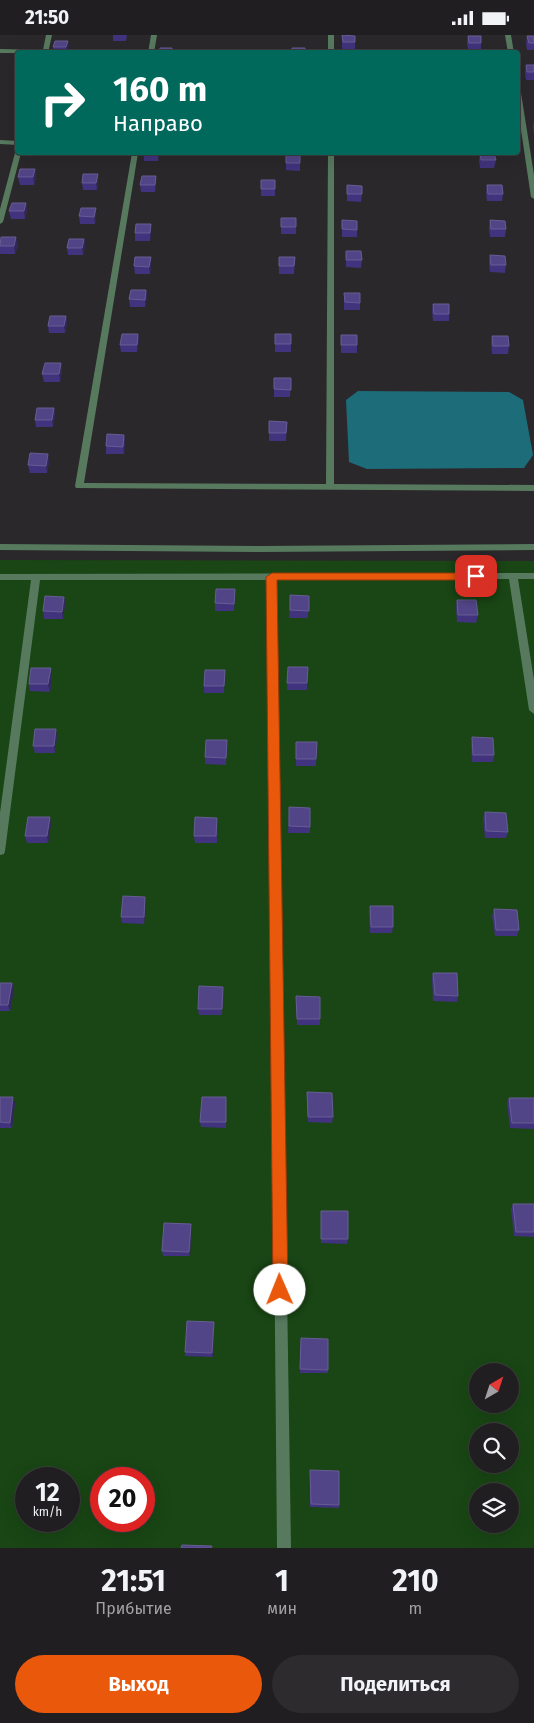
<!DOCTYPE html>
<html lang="ru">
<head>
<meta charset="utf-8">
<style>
  :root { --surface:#201e20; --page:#2d2b2d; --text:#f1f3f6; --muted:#a2a2a5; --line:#3d3c3e; --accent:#ea580c }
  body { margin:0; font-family:"Fira Sans",sans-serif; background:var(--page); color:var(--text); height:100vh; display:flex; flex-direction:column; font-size:19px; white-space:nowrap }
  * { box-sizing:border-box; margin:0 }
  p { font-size:16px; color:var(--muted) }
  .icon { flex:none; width:28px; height:28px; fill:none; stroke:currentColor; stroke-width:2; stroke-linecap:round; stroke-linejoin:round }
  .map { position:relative; height:1513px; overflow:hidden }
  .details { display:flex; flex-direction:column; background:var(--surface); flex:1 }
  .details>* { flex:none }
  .guide { position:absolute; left:15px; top:15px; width:505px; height:105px; border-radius:5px; box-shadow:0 5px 20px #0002,0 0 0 1px var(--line); background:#00695c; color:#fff; overflow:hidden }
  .needle { width:32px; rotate:39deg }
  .tools { position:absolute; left:469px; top:1328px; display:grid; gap:10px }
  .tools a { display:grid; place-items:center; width:50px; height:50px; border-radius:50%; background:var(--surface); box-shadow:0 5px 20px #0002,0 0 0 1px var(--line); font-size:25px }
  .speed { position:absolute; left:15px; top:1432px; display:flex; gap:10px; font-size:25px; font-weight:700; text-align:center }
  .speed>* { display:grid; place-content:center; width:65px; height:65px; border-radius:50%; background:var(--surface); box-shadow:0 5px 20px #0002,0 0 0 1px var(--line); line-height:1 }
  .speed small { font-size:12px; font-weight:400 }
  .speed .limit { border:8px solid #d22; background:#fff; color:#111 }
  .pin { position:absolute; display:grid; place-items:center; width:42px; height:42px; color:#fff; margin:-21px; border-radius:10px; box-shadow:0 2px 8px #0006 }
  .me { position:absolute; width:55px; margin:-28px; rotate:359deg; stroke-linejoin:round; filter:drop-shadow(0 0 4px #0008) }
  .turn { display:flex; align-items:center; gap:18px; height:105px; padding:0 15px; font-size:22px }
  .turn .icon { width:65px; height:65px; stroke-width:2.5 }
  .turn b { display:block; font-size:35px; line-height:42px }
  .eta { display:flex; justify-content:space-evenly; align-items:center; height:85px; text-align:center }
  .eta b { font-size:30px; font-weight:700; line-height:35px }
  .cta { display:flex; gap:10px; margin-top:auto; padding:10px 15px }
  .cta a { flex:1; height:58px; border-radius:30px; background:var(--accent); color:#fff; font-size:20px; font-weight:700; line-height:58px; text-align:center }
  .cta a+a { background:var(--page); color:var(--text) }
  .status { display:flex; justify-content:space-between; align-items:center; height:35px; padding:0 25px; background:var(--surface); direction:ltr }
  .status svg { height:14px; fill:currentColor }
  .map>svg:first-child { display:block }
  .green { fill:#194614; fill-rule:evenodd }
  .water { fill:#1d6c7a }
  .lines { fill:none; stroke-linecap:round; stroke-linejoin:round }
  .lane { fill:#577a5f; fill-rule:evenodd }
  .street { fill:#577a5f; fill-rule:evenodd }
  .wall { fill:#41337d }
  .shaded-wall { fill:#322758 }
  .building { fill:#524587; stroke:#675c94 }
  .route { fill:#ea580c; stroke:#983908 }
</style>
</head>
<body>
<div class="status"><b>21:50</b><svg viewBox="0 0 49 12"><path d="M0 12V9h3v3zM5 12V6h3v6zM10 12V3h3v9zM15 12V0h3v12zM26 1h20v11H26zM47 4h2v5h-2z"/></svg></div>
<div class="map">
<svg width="534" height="1513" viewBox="0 0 534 1513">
  <rect width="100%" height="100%" fill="#2b282b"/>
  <!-- green -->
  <path class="green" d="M0,525L534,526V1513H0ZM478,1336H510V1369H478ZM478,1396H510V1429H478ZM26,1444H69V1486H26ZM101,1444H144V1486H101ZM478,1456H510V1489H478Z"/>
  <!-- water -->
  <path class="water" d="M358,356L509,357L523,365L533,420L524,433L367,434L349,427L346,365Z"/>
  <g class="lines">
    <!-- lane -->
    <path class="lane" d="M46,0H52L48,18H0V14L43,15Z
      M151,0H157L154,18H148Z
      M328,0H334V18H328Z
      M505,0H511L514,18H508Z
      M518,56L521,58L534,140V164L531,162L518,75Z
      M0,105L18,106V110L0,109Z
      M18,116L21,118L3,187L0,189V174L15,118Z
      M132,118H138L84,448L326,449L328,118H334V449L534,450V456L76,453L75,451Z
      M534,538V544H518L534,645V679L529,675L509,544L276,545L291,1513H277L268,545H40L5,816L4,819L0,820V778L31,545H0V539Z"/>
    <!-- street -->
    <path class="street" d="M0,509L260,511L534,509V515L260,517L0,515Z"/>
  </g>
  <!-- wall -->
  <path class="wall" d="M113,0H127L126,6H113Z
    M342,0L355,7V14H342Z
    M468,1L481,8V15H468L467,8Z
    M527,1H534V15H527L526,9Z
    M55,6L69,13L68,18H54L53,12Z
    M526,30H534V45H526L525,38Z
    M534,85V99L533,92Z
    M92,118H106V120L92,119Z
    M144,118H159L158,126H144Z
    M480,118L496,125L494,133H480L479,125Z
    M286,120L300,128V136L286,135Z
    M35,134L36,142L34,150H20L18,142Z
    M98,139V147L97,155H83L82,148Z
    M156,141V149L155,157H141L140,150Z
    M261,145H275V161H261Z
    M347,150L362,159L361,167L347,166Z
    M487,150L503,159L502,166H487L486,158Z
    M96,173V180L95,189H80L79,181Z
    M27,175L25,184H11L9,176Z
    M281,183H296V199H281Z
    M342,185L357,195V202H342Z
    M490,185L506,194L505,202H490L489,193Z
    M151,189V197L150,206H135V198Z
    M84,204L85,211L83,220H68L67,213Z
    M18,210L15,219H0V211Z
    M346,216L362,225L361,233L346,232Z
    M490,220L506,230L505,238L490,237L489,228Z
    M151,222V230L150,239H135L134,231Z
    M279,222H295L294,239H279Z
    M146,255L147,262L145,272H130L129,264Z
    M344,258L360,268V275H344Z
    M433,269L449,279V286H433L432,276Z
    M66,281L67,288L65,298H49L48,291Z
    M138,299L139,307L137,317H121L120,310Z
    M291,299V317H275V309Z
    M341,300L357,310V318H341Z
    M492,301L509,311L508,319H492L491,308Z
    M61,328L62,336L60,347H44L42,339Z
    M274,343H291L290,362H274Z
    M54,373L55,381L53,392H36L35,385Z
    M269,386L287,387L286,406H269Z
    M124,400L125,407L124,419H106V411Z
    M49,426L47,438H30L28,430Z
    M290,560L309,561L308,583H289Z
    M235,561L234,576H215V568Z
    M64,562L65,569L63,584H44L43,576Z
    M457,565L478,580L476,588L457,587L456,573Z
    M288,632H308L307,655H287Z
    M225,635L224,658H204V651Z
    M52,640L50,657L30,656L29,649Z
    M57,701L55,718H35L33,711Z
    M472,702L494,720L493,727H472L471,709Z
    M227,705L226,730L205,729V722Z
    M296,707H317L316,731H296Z
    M289,772L310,773V798H288Z
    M485,777L508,797L506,803H485L483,784Z
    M51,789L48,808H27L25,801Z
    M217,789V808H195L194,801Z
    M145,862L146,868L144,889L122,888L121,882Z
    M370,871L393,892L392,898H370L369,877Z
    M494,874L519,895L517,901H495L492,881Z
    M433,938L458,961L457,967L433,966L432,944Z
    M0,948H12L14,954L10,976H0Z
    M223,958L222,980H199L198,974Z
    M296,961L320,984V990H297Z
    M307,1057L333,1082L332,1088L308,1087Z
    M0,1062L15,1068L12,1093H0Z
    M226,1062V1093L201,1092L200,1087Z
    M509,1063H534V1094L510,1093L507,1068Z
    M513,1169H534V1202L514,1201L511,1174Z
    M321,1176L348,1204L347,1209L321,1208Z
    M191,1189V1193L190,1221H163L162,1216Z
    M214,1291L213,1322L185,1321V1317Z
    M301,1303L328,1335V1338H300Z
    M310,1435L339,1470V1473L310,1472Z"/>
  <!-- shaded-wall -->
  <path class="shaded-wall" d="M68,6L69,13L68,18H67L66,12Z
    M35,134L36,142L34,150L33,142Z
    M98,139V147L97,155L96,148Z
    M156,141V149L155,157V150Z
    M26,168L27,175L25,184L24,176Z
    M96,173V180L95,189L94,182Z
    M151,189V197L150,206V198Z
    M16,202L18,210L15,219L14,211Z
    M84,204L85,211L83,220L82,213Z
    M151,222V230L150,239L149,232Z
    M146,255L147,262L145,272V265Z
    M66,281L67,288L65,298L64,291Z
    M138,299L139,307L137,317V310Z
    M61,328L62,336L60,347L59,339Z
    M54,373L55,381L53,392L52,385Z
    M124,400L125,407L124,419L123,412Z
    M48,419L49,426L47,438L46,431Z
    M64,562L65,569L63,584L62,577Z
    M51,633L52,640L50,657L48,649Z
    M56,694L57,701L55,718L54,711Z
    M50,782L51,789L48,808L47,801Z
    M145,862L146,868L144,889V882Z
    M12,948L14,954L10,976L8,970Z
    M13,1062L15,1068L12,1093L10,1088Z
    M191,1189V1193L190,1221L189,1217Z
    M214,1287V1291L213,1322L212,1318Z"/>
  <!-- building -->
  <path class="building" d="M342,0L355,1V7H343Z
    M468,1H481V8H469Z
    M527,1H534V8H529Z
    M55,6H68L66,12H53Z
    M160,13H172V18H159Z
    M292,13H305V18H292Z
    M526,30H534V37H527Z
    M144,118H158V119H144Z
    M480,118H494L496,125H481Z
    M286,120H300V128H286Z
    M20,134H35L33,142H18Z
    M83,139H98L96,148H82Z
    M142,141H156L155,150H140Z
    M261,145H275V154H261Z
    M347,150L362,151V159H347Z
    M487,150H502L503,159H488Z
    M12,168H26L24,176H9Z
    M81,173H96L94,182L79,181Z
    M281,183H296V192H281Z
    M342,185L357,186V195L342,194Z
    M490,185L505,186L506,194H491Z
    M136,189H151L150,198H135Z
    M1,202H16L14,211H0Z
    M69,204H84L82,213H67Z
    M346,216H361L362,225H346Z
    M490,220L505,221L506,230H491Z
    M135,222H151L149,232L134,231Z
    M279,222H295L294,231H279Z
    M131,255H146L145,265L129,264Z
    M344,258H360V268L345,267Z
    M433,269H449V279H434Z
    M50,281H66L64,291H48Z
    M122,299H138L137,310H120Z
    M275,299H291V309H275Z
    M341,300H357V310H341Z
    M492,301H508L509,311H493Z
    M45,328H61L59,339H42Z
    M274,343H291V355L274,354Z
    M37,373H54L52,385H35Z
    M269,386L287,387L286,398H269Z
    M107,399L124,400L123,412L106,411Z
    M30,418L48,419L46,431L28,430Z
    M216,554H235L234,569L215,568Z
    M290,560L309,561V576L290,575Z
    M45,561L64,562L62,577L43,576Z
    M457,565H476L478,580H458Z
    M288,632H308L307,648H287Z
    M31,633H51L48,649H29Z
    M205,635H225L224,651H204Z
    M35,694H56L54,711H33Z
    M472,702L493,703L494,720H473Z
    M206,705H227L226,723L205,722Z
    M296,707H317L316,724H296Z
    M289,772L310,773V792L289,791Z
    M485,777L506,778L508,797L486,796Z
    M28,782H50L47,801H25Z
    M195,782L217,783L216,801H194Z
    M123,861L145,862L144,882H121Z
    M370,871H393V892H371Z
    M494,874L517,875L519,895H496Z
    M433,938H457L458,961L435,960Z
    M0,948H12L8,970H0Z
    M199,951L223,952L222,974H198Z
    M296,961L320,962V984H297Z
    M307,1057L332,1058L333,1082H308Z
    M0,1062H13L10,1088L0,1087Z
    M202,1062H226V1087H200Z
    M509,1063H534V1088H512Z
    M513,1169H534V1197H516Z
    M321,1176H348V1204H321Z
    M164,1188L191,1189L189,1217L162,1216Z
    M187,1286L214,1287L212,1318L185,1317Z
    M301,1303L328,1304V1335L300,1334Z
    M310,1435L339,1436V1470L311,1469Z
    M182,1510L212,1511L211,1513H181Z"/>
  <!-- route -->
  <path class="route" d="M272,538H476L481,541L476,545H277L288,1255L286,1260L280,1263L275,1260L273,1255L266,542Z"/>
</svg>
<div class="tools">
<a><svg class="needle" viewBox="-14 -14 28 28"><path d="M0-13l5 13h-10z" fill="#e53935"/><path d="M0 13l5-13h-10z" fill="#a2a2a5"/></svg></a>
<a><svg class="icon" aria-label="search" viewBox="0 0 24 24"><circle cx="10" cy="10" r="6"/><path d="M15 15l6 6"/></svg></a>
<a><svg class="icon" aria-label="layers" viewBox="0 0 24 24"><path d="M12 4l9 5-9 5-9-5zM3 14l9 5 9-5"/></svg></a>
</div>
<div class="speed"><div>12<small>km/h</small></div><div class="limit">20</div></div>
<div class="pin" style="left:476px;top:541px;background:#d93025"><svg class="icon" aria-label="arrive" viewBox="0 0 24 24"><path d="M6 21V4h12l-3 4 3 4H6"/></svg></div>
<svg class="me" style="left:280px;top:1255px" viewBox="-20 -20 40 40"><circle r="19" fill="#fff"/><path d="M0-13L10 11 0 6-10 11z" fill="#ea580c"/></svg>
<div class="guide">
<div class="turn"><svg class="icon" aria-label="right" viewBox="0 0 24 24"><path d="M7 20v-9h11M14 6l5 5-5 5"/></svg><div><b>160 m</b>Направо</div></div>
</div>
</div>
<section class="details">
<div class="eta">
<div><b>21:51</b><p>Прибытие</p></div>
<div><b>1</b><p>мин</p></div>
<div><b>210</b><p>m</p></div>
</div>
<div class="cta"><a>Выход</a><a>Поделиться</a></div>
</section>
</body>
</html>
